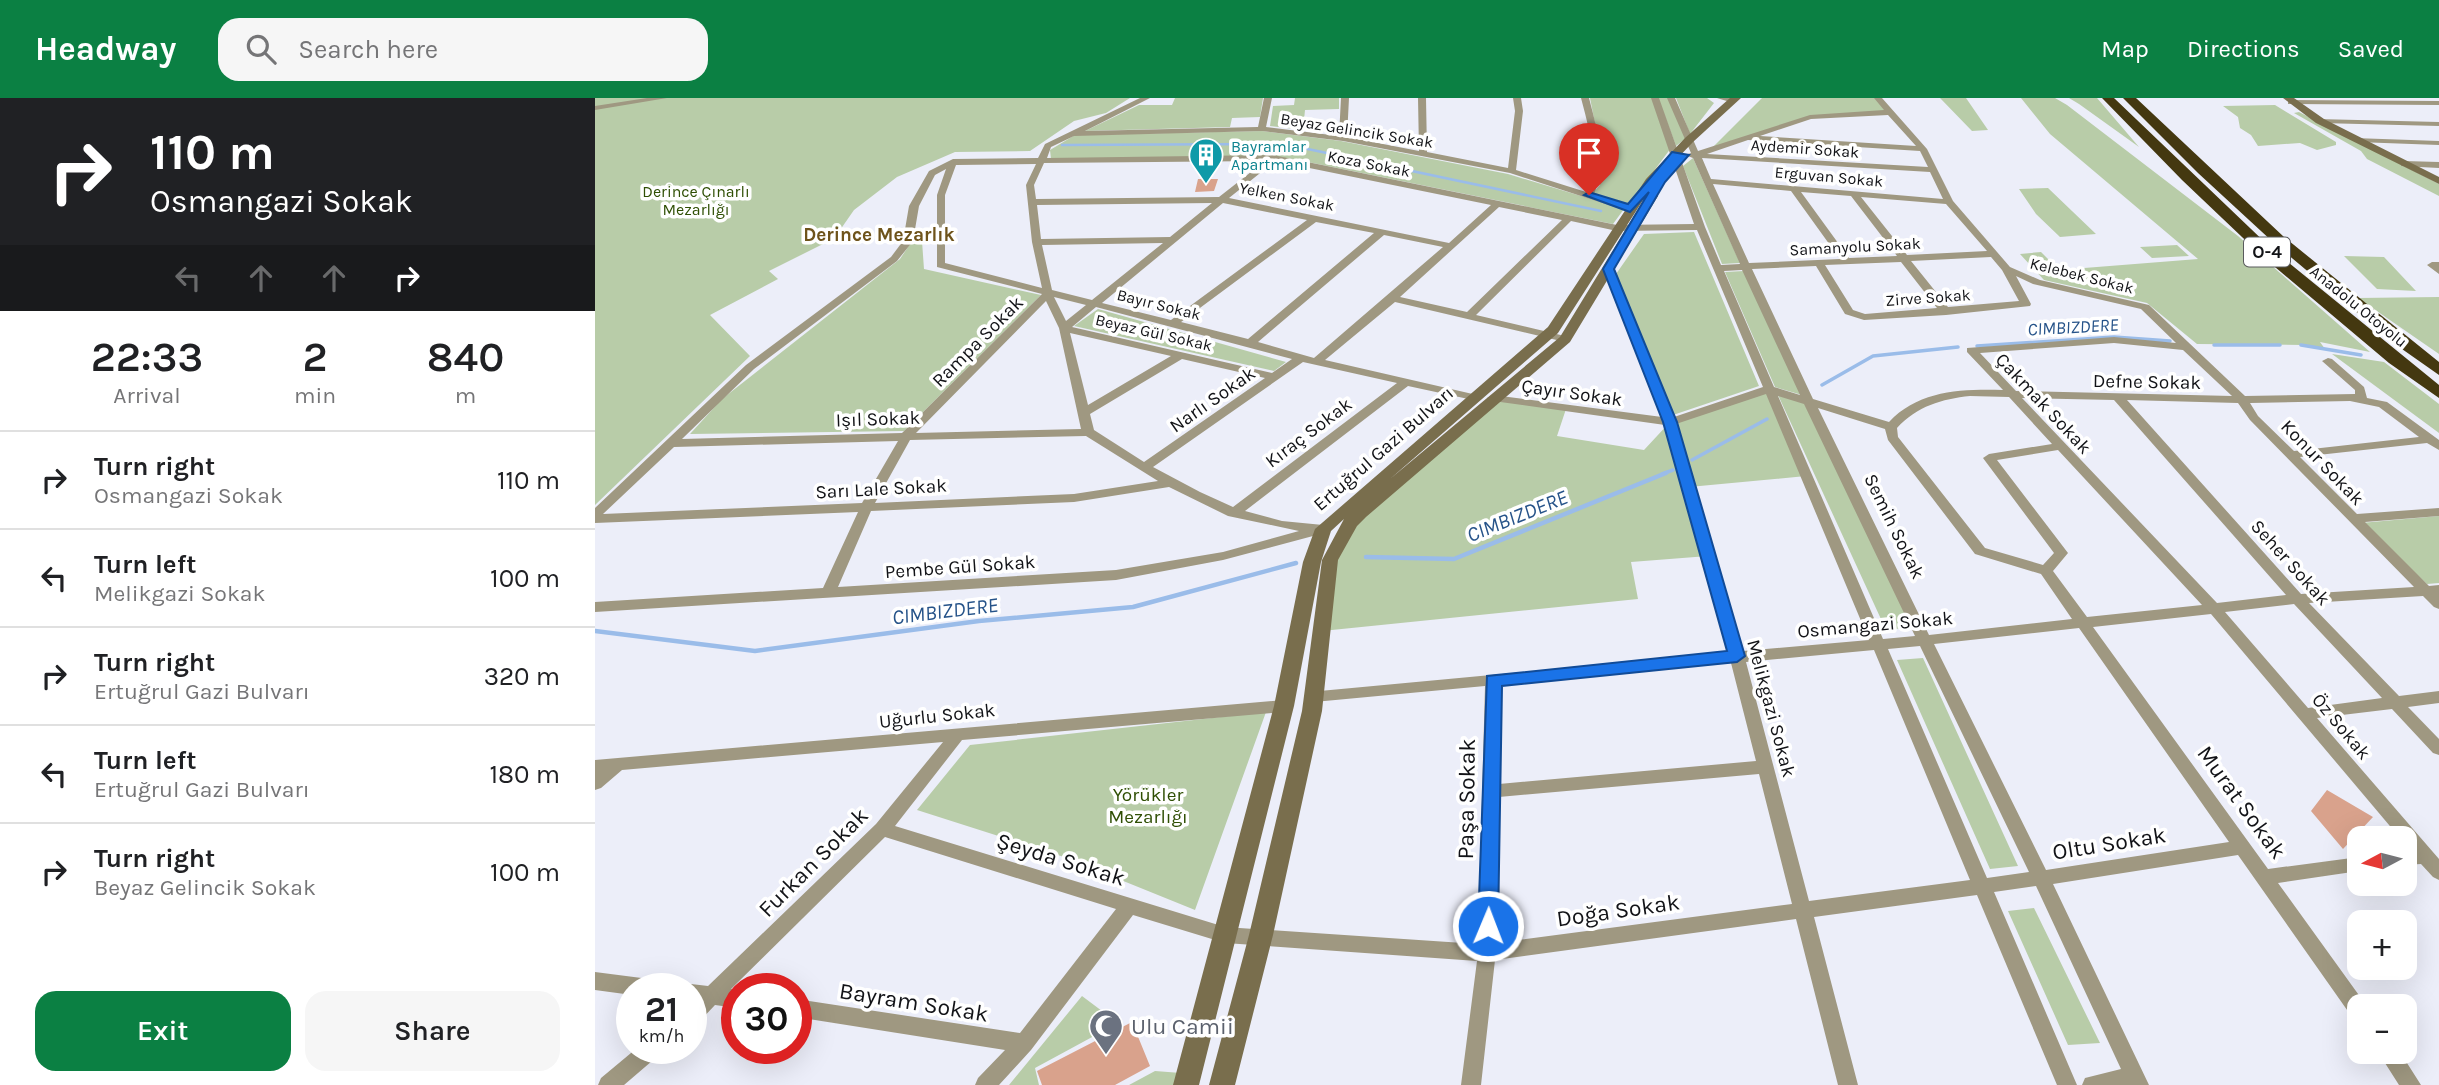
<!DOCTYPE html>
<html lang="en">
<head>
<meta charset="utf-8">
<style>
  :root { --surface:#fff; --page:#f6f6f6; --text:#202124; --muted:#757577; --line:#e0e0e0; --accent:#0b8043 }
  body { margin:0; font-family:Karla,sans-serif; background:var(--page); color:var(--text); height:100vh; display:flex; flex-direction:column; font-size:26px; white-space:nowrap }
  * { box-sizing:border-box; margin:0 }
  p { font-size:23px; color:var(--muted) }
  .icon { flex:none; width:38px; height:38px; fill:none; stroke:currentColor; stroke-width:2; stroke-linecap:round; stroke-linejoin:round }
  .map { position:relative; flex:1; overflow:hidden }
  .panel { display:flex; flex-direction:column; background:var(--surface); width:595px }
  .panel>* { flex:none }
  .guide { background:#202124; color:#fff; overflow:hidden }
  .needle { width:46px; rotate:263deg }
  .fabs { position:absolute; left:1752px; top:728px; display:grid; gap:14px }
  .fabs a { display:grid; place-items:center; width:70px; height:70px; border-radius:14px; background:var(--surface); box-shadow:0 7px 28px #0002; font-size:35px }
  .speed { position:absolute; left:21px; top:875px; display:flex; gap:14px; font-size:35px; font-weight:700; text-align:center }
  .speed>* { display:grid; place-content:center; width:91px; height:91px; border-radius:50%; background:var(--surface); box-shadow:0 7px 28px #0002; line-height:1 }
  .speed small { font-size:18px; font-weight:400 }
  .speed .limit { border:10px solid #d22; background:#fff; color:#111 }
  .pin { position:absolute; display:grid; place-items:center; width:60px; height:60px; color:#fff; margin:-72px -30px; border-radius:50% 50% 50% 0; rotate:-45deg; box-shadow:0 0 7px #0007 }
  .pin .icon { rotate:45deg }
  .me { position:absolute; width:77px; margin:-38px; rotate:1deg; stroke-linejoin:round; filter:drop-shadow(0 0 5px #0008) }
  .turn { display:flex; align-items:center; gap:24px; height:147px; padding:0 35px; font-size:32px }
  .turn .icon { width:91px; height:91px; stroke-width:2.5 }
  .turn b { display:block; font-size:49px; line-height:60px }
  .lanes { display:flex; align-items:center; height:66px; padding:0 35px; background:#0003; justify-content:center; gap:35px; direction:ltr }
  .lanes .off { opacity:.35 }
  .eta { display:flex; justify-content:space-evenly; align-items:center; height:119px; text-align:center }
  .eta b { font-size:42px; font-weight:600; line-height:49px }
  .cta { display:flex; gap:14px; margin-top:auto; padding:14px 35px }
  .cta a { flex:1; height:80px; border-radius:21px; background:var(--accent); color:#fff; font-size:28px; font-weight:600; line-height:80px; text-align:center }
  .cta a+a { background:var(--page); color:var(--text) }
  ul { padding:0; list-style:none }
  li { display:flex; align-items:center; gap:21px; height:98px; padding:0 35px; border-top:2px solid var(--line) }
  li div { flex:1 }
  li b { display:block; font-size:26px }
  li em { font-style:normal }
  header { display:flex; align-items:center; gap:42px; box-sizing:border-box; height:98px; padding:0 35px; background:var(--accent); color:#fff }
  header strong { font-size:33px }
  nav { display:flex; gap:38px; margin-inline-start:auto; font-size:24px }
  .search { width:490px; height:63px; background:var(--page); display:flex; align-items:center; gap:18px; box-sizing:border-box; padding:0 24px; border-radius:21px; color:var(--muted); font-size:26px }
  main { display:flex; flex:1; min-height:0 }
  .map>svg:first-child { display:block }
  .green { fill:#b8cca8 }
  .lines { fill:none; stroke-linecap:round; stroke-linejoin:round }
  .stream-far2 { stroke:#9abce9; stroke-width:2.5 }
  .stream-far1 { stroke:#9abce9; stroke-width:3.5 }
  .stream { stroke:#9abce9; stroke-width:4.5 }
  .building { fill:#d9a28c }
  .street { fill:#9f9881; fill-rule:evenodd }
  .secondary { fill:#796e4d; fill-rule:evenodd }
  .highway { fill:#443810; fill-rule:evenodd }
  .route { fill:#1a73e8; stroke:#114b97; stroke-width:2 }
  .labels { text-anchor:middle; stroke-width:7; stroke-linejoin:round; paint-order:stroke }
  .far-street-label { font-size:16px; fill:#121317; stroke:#fff }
  .far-culture-label { font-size:16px; fill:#0d838f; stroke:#fff; text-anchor:start }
  .far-park-label { font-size:16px; fill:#2f4f04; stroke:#fff }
  .shield { fill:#fff; stroke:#595a5d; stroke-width:2 }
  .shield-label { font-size:18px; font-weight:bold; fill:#121317 }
  .far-water-label { font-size:18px; font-style:italic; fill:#265389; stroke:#fff }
  .far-quarter-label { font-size:19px; font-weight:bold; fill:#6e531b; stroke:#fff }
  .street-label { font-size:19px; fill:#121317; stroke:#fff }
  .park-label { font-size:19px; fill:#2f4f04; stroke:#fff }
  .water-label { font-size:21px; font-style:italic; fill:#265389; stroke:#fff }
  .near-street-label { font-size:23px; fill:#121317; stroke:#fff }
  .near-worship-label { font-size:23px; fill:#5b616d; stroke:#fff; text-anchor:start }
</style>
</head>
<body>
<header>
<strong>Headway</strong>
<div class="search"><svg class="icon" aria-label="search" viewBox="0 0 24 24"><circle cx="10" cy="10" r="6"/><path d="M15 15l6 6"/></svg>Search here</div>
<nav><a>Map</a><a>Directions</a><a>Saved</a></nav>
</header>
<main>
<section class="panel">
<div class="guide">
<div class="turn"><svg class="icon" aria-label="right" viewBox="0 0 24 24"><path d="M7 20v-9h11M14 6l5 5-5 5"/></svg><div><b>110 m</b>Osmangazi Sokak</div></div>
<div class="lanes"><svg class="icon off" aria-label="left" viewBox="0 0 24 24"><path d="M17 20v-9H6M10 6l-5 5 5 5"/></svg><svg class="icon off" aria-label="ahead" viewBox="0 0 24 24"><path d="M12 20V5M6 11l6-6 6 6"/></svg><svg class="icon off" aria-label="ahead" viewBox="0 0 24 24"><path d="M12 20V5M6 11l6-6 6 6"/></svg><svg class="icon" aria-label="right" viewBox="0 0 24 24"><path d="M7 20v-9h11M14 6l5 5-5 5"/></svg></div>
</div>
<div class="eta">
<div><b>22:33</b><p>Arrival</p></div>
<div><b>2</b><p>min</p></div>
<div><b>840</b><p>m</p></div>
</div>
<ul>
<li><svg class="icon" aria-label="right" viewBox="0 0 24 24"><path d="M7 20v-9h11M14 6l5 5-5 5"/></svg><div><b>Turn right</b><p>Osmangazi Sokak</p></div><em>110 m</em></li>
<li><svg class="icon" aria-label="left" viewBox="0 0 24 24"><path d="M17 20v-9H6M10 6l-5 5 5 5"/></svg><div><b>Turn left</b><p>Melikgazi Sokak</p></div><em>100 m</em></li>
<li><svg class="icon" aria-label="right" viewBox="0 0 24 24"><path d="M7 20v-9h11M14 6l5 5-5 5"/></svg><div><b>Turn right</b><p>Ertuğrul Gazi Bulvarı</p></div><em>320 m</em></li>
<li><svg class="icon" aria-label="left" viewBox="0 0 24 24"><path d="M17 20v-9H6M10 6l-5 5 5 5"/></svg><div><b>Turn left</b><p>Ertuğrul Gazi Bulvarı</p></div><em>180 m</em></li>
<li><svg class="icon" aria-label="right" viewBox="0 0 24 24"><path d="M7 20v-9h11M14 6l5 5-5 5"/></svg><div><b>Turn right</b><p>Beyaz Gelincik Sokak</p></div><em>100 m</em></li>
</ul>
<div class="cta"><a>Exit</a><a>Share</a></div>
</section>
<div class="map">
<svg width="1844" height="987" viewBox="0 0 1844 987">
  <rect width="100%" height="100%" fill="#eceef9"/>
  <!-- green -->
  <path class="green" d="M0,0H535L511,15L479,23L435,53L360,54L302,79L259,112L243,135L230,145L174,173L183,181L115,217L155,258L0,407Z
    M580,0H668L665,19L637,20L635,29L490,33L544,7H577Z
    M700,0H744V11L710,12L708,32L675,28L678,8L699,7Z
    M995,0H1058L1076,50L1034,106L998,95L1005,87V51Z
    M1063,0H1075L1091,40L1081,48Z
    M1081,0H1112L1119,5L1095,36Z
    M1167,0H1283L1296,14L1215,19L1117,50Z
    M1345,0H1371L1393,32L1377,33Z
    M1426,0H1460L1472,7L1643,138L1775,254L1725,244L1730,251L1708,247L1602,246L1552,205L1449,182L1425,156L1446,154L1464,172L1603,161L1455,36Z
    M1474,0H1502L1544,49L1484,6Z
    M1680,7L1741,44V47L1722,52L1705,45L1663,48L1656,37L1645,30L1643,19L1628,8Z
    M1704,14L1844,86V98L1772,61L1766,53L1699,15Z
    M667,33L746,43L913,76L1029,111L1018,126L693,60L456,61L455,52L480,37Z
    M1098,60L1145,165L1127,166L1088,68Z
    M1453,90L1501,136L1465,139L1441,116L1424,91Z
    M1099,134L1164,288L1078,317L1021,176L1049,136Z
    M327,143L329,171L446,197L309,333L95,336L127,301L305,161L315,146Z
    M1582,147L1594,158L1557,160L1545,149Z
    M1749,158L1789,159L1821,193L1782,191Z
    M1149,173L1207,297L1180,289L1130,174Z
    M1844,199V256L1763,200Z
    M503,211L691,264L679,273L479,228Z
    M1737,256L1789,264L1844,306V335Z
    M1173,291L1211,378L1094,389L1113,458L1036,464L1043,501L727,533L735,462L755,425L898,300L971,311L962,338L1049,352L1075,324Z
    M1183,297L1211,305L1318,529L1291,532Z
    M1844,418V485L1832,486L1766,425Z
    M1328,560L1423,768L1395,771L1302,562Z
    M671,614L600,812L469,759L322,712L375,647Z
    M1439,810L1505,945L1473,947L1413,813Z
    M487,898L523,925L440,970L444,987H414Z
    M560,973L586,975L583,987H534Z"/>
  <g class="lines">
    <!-- stream-far2 -->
    <path class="stream-far2" d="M467,47L673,46L708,50L1006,113"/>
    <!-- stream-far1 -->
    <path class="stream-far1" d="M1619,247H1685
      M1706,247L1766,257
      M1382,248L1519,239L1575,243
      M1227,287L1278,258L1363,249
      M1097,362L1172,321
      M1067,376L1078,372"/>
    <!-- stream -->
    <path class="stream" d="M771,459L859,461L1071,375
      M0,533L160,553L384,523L538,509L701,465"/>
  </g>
  <!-- building -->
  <path class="building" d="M603,81H623L619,93L600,94Z
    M1732,692L1778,719L1748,751L1716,713Z
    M537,924L555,968L520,987H447L442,973Z"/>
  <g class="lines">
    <!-- street -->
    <path class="street" d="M52,0H72L0,12V8Z
      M545,0H555L490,33L663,29L669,0H677L671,29L744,38L746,0H754L752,39L824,53L823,0H831L832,54L913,70L920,13L918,0H926L928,13L921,72L991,94C1004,65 994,30 986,0H994C1002,31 1012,65 999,96L1040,111L1032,113L915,75L748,43L667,33L479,38L456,49L452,60L678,57L1022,127L1099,126L1056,0H1064L1110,129L1126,167L1145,166L1098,60L1090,57L1096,55L1072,0H1080L1103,53L1215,17L1289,12L1279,0H1287L1332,51L1358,103L1415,169L1445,182L1554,207L1650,298L1760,296V292L1727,263L1733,260L1737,261L1769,289L1772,300L1792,304L1844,342V352L1832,345L1705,359L1762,416L1844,410V418L1770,424L1834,488L1844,487V511L1839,509L1828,498L1714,505L1804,598L1844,593V605L1813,609L1844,641V657L1838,655L1797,611L1722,620L1844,761V782L1838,779L1826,766L1810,767V753L1815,752L1810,746V740H1805L1616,516L1498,529L1673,771L1764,759V773L1683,785L1771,907L1772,908H1764V922L1757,919L1643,757L1458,786L1554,987H1487L1490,980L1526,971L1441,788L1399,794L1482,987H1462L1382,797L1219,819L1263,987H1243L1201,821L900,862L886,987H866L882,863L630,845L538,817L436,952L404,987H380L383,980L410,952L201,919V901L425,935L521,811L290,739L136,891L142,892V910L120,907L103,925L96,927V891H88L89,889L96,886L113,888L281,726L348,644L27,672L6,690L0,692V662L689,602L694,604L697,608L694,612L689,614L367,642L300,728L630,829L883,846L890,588L719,604L714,602L711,598L714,594L1134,555L1070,327L898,303L892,300L898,297L1067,319L1008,171L1013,168L1018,171L1079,319L1168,289L1102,132L1022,133L976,123L881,217L974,239V243L970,244L800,204L730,262L882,297L884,299L878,302L813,288L650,413L687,423L728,427L733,428L735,431L733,434L628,462L521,482L0,514V504L228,490L263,414L0,425V410L151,267L296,159L308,143L314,108L334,73L358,61L443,60L450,46ZM1293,17L1321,48L1165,38L1216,21ZM1153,42L1325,53L1333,69L1112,56ZM1107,60L1335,74L1348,101L1116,81ZM670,63L624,99L441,101L439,87L449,65ZM680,63L896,107L854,145L634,100ZM441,66L431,87L437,144L447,190L350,165V97L361,67ZM351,71L342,97V169L447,196L307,335L87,341L159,271L302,163L318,143L324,108L340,77ZM1118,86L1196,93L1245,161L1154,165ZM1206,94L1256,98L1302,158L1254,160ZM1266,99L1351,106L1392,153L1312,157ZM617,105L575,139L446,141L442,107ZM628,105L712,122L576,222L507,205ZM904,109L967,122L872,214L805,199ZM721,124L779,135L653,241L586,224ZM789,137L848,149L719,260L663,244ZM568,145L497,202L457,192L447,147ZM1396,159L1407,172L1424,203L1353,209L1316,163ZM1306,164L1342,210L1270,216L1258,212L1230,167ZM1221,168L1250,216L1269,222L1351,217L1435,208L1436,206L1421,178L1438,186L1546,211L1581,245L1519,239L1372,250V254L1408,292C1367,291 1324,292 1294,324L1218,301L1157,171ZM1147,172L1205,297L1179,289L1129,173ZM459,199L491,207L471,223ZM451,203L464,230L486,331L321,335ZM501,209L697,261L677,275L477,229ZM475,235L576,258L493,307ZM1519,245L1588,252L1637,298L1421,293L1385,255ZM587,261L670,280L549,364L499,332L495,316ZM708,264L802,285L638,409L605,394L558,369ZM1171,296L1274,542L1148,553L1081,326ZM1183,298L1209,306L1320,538L1288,541ZM1375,298L1414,299L1457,346L1394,356L1388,360L1459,455L1448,467L1390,450L1303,339L1302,330C1322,308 1347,301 1375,298ZM1427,300L1519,302L1691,497L1622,505ZM1532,302L1643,305L1655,322L1819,489L1706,496ZM1755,303L1784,309L1824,339L1699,353L1663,318L1655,305ZM1223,310L1290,331L1293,342L1380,456L1446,476L1477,521L1334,537ZM491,338L563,383L479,396L280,405L315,342ZM303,343L267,405L8,416L79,349ZM1463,352L1607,507L1492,519L1458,473L1473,455L1402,362ZM574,389L633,418L704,433L628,454L521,472L243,489L276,413L479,404ZM1699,506L1787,600L1713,610L1630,514ZM1484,530L1634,744L1451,772L1339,546ZM1325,548L1434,774L1392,780L1293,551ZM1279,552L1375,782L1214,803L1151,564ZM1136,565L1161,663L904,686L905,587ZM1164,676L1197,806L901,845L904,699Z
      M1122,0H1135L1142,3L1138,5Z
      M1693,2L1844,3V7L1696,6H1693Z
      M1722,21L1844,24V28L1725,25H1722Z
      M1759,40L1844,43V47L1762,44H1759Z
      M1809,63L1844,64V70L1806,68V64Z
      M1837,164H1844V176L1832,167Z
      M0,874L62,882L69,885L71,891H37V897L0,892Z
      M42,950H67L64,957L29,987H3L6,980Z
      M1783,954H1805L1826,987H1804Z"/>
    <!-- secondary -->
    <path class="secondary" d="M1135,0H1146L1098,44L1059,85L963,235L795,381L965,239L1051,98L1061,96L1063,98L975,244L771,419L762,428L743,462L727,613L678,837L640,987H614L654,837L707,613L727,462L749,421L736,433L726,464L699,608L604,987H578L679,608L708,464L720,431L953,229L1051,81L1090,40Z
      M1688,0H1699L1729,21L1844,79V86L1721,25Z"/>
    <!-- highway -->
    <path class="highway" d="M1507,0H1519L1678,152L1844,287V300L1794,265L1667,158L1587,82Z
      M1528,0H1541L1689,139L1844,264V277L1797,244L1679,145L1603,75Z"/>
  </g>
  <!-- route -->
  <path class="route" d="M1077,54L1094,57L1070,84L1019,171L1082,324L1150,558L1142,564L907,588L903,828L900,834L893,837L886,834L883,828L892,578L1132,553L1068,324L1008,171L1054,94L1035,114L989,97L994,94L1033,106Z"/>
  <!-- icons -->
  <defs>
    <g id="building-pin" transform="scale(1.75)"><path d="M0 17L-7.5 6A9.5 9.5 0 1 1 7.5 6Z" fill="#0f9aa8" stroke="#fff"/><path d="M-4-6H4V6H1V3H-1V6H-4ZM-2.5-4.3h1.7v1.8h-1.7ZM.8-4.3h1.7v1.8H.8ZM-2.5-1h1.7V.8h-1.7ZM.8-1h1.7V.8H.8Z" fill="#fff"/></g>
    <g id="mosque-pin" transform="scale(1.75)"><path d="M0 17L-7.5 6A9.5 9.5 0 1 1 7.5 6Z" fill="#6b7280" stroke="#fff"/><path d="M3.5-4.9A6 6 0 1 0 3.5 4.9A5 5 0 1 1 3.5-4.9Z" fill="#fff"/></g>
  </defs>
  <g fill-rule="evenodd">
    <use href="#building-pin" x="611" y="57"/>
    <use href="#mosque-pin" x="511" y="928"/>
  </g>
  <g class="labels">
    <!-- far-street labels -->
    <g class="far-street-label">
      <text transform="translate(762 32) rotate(9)" y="6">Beyaz Gelincik Sokak</text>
      <text transform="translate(1210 50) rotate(4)" y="6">Aydemir Sokak</text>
      <text transform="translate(774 65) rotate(11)" y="6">Koza Sokak</text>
      <text transform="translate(1234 78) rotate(5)" y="6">Erguvan Sokak</text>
      <text transform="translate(692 98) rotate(11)" y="6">Yelken Sokak</text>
      <text transform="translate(1260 148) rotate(-3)" y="6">Samanyolu Sokak</text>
      <text transform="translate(1487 177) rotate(14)" y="6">Kelebek Sokak</text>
      <text transform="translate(1333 199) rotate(-4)" y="6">Zirve Sokak</text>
      <text transform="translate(564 206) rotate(14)" y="6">Bayır Sokak</text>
      <text transform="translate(1764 208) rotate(39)" y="6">Anadolu Otoyolu</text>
      <text transform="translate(559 234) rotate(13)" y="6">Beyaz Gül Sokak</text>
    </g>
    <!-- far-culture labels -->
    <g class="far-culture-label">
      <text x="636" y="54">Bayramlar<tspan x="636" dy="18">Apartmanı</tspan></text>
    </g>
    <!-- far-park labels -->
    <g class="far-park-label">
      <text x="101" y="99">Derince Çınarlı<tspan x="101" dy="18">Mezarlığı</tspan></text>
    </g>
    <!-- shield labels -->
    <rect class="shield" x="1649" y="139.5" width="46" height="29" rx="5"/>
    <g class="shield-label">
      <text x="1672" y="160">O-4</text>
    </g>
    <!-- far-water labels -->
    <g class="far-water-label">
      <text transform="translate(1478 229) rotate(-3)" y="6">CIMBIZDERE</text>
    </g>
    <!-- far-quarter labels -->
    <g class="far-quarter-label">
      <text x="284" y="143">Derince Mezarlık</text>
    </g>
    <!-- street labels -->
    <g class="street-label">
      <text transform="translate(382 243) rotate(-45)" y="7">Rampa Sokak</text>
      <text transform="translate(1552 283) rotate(1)" y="7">Defne Sokak</text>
      <text transform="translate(977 294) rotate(8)" y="7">Çayır Sokak</text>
      <text transform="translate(617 301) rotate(-35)" y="7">Narlı Sokak</text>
      <text transform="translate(1449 305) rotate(47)" y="7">Çakmak Sokak</text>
      <text transform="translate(283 320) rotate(-2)" y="7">Işıl Sokak</text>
      <text transform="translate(713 334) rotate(-37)" y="7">Kıraç Sokak</text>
      <text transform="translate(788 350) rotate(-41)" y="7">Ertuğrul Gazi Bulvarı</text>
      <text transform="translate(1728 364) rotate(46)" y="7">Konur Sokak</text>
      <text transform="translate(286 390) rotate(-3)" y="7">Sarı Lale Sokak</text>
      <text transform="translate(1300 428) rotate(64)" y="7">Semih Sokak</text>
      <text transform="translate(1696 464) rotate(48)" y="7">Seher Sokak</text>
      <text transform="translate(365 468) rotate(-4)" y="7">Pembe Gül Sokak</text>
      <text transform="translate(1280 526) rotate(-5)" y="7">Osmangazi Sokak</text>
      <text transform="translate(1177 610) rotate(75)" y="7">Melikgazi Sokak</text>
      <text transform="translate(342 617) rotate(-6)" y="7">Uğurlu Sokak</text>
      <text transform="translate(1747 628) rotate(50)" y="7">Öz Sokak</text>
    </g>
    <!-- park labels -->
    <g class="park-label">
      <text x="553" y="703">Yörükler<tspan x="553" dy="22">Mezarlığı</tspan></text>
    </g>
    <!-- water labels -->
    <g class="water-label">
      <text transform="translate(922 418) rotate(-22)" y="7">CIMBIZDERE</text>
      <text transform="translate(350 513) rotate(-7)" y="7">CIMBIZDERE</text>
    </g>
    <!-- near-street labels -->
    <g class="near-street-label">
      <text transform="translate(871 701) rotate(-89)" y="8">Paşa Sokak</text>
      <text transform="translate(1647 704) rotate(54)" y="8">Murat Sokak</text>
      <text transform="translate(1514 745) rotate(-9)" y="8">Oltu Sokak</text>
      <text transform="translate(466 761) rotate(17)" y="8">Şeyda Sokak</text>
      <text transform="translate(218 764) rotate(-45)" y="8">Furkan Sokak</text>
      <text transform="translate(1023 812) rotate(-8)" y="8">Doğa Sokak</text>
      <text transform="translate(319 904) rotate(9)" y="8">Bayram Sokak</text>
    </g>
    <!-- near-worship labels -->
    <g class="near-worship-label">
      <text x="536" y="936">Ulu Camii</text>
    </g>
  </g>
</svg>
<div class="fabs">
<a><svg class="needle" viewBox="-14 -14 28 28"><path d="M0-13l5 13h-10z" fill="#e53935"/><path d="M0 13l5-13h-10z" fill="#757577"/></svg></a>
<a>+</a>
<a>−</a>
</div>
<div class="speed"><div>21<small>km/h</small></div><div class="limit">30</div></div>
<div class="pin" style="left:994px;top:97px;background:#d93025"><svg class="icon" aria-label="arrive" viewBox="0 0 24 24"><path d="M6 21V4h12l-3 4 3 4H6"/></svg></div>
<svg class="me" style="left:893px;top:828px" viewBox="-20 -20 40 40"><circle r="17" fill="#1a73e8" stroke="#fff" stroke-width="3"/><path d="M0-11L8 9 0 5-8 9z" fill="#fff"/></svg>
</div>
</main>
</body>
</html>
